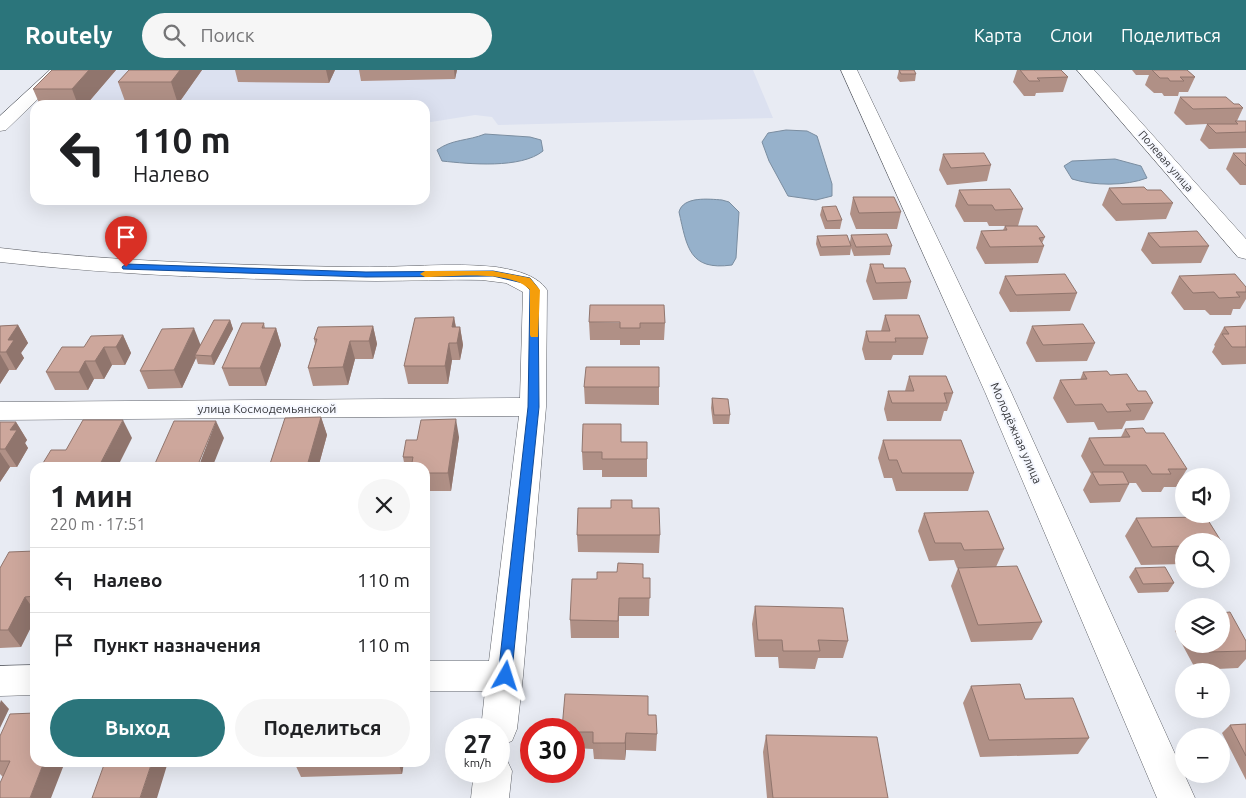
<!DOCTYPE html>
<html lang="ru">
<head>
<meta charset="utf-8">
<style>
  :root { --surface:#fff; --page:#f6f6f6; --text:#202124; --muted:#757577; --line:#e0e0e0; --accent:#2b757b }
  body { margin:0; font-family:Ubuntu,sans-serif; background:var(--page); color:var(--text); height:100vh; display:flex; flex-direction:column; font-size:19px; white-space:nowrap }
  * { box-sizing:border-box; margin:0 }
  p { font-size:16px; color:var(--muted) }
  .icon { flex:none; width:28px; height:28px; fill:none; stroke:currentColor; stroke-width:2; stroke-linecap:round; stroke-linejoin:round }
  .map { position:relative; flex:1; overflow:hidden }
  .panel { position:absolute; left:30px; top:392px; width:400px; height:305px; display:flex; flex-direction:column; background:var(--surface); border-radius:15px; box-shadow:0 5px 20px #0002 }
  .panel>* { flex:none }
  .top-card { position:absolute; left:30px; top:30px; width:400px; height:105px; border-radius:15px; box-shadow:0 5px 20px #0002; background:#fff; color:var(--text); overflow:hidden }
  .fabs { position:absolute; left:1175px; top:398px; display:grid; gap:10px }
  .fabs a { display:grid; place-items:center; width:55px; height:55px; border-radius:50%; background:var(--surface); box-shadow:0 5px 20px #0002; font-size:25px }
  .speed { position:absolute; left:445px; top:648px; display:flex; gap:10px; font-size:25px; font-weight:700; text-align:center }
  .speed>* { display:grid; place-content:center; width:65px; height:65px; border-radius:50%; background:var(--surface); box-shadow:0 5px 20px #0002; line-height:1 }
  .speed small { font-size:12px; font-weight:400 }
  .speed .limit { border:8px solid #d22; background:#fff; color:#111 }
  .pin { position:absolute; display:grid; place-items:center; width:42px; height:42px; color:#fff; margin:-51px -21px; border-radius:50% 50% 50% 0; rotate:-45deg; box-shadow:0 0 5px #0007 }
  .pin .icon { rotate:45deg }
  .me { position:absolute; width:55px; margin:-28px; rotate:6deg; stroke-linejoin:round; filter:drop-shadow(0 0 4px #0008) }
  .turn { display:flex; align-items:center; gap:18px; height:105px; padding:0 20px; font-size:22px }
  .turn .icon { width:65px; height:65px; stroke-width:2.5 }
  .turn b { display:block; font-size:35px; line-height:42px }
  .round { display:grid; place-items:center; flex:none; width:52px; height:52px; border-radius:26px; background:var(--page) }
  .summary { display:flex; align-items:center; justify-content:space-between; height:85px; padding:0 20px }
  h1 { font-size:30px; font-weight:700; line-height:38px }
  .cta { display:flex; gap:10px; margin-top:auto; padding:10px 20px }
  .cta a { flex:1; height:58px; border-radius:30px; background:var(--accent); color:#fff; font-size:20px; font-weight:700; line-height:58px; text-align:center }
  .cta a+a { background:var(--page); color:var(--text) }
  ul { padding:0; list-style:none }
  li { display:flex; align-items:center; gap:15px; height:65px; padding:0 20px; border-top:1px solid var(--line) }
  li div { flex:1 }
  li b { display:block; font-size:19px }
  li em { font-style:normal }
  header { display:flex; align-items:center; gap:30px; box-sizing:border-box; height:70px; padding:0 25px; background:var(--accent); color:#fff }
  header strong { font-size:24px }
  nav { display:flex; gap:28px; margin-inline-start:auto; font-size:18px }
  .search { width:350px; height:45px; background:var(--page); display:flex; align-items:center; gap:12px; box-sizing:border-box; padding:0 18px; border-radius:28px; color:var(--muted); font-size:19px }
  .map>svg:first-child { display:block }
  .built { fill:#dce1f0 }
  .water { fill:#96b1cb; stroke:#7a8da0 }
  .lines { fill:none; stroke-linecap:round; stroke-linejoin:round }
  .minor-casing { stroke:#5f6269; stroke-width:1 }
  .minor { fill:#fff; fill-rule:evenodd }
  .wall { fill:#b09086 }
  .shaded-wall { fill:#90756d }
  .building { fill:#cda79c; stroke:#90756d }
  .route { fill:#1a73e8; stroke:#114b97 }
  .slow { fill:#f59e0b }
  .labels { text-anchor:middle; stroke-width:4; stroke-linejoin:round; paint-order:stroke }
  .far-street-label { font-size:11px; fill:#37383c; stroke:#f6f8ff }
  .street-label { font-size:12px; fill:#37383c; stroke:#f6f8ff }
</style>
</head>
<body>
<header>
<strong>Routely</strong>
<div class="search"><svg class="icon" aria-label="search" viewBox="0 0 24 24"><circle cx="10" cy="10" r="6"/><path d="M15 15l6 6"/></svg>Поиск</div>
<nav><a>Карта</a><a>Слои</a><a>Поделиться</a></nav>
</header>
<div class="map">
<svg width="1246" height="728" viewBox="0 0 1246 728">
  <rect width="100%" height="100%" fill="#e8ebf3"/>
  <!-- built -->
  <path class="built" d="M81,0H753L773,48L498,55L492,47L475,45L425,53V35H48Z"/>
  <!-- water -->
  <path class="water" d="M786,60L807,61L817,66L832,114V126L816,130L788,126L769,91L762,72L768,63Z
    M485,64L530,67L541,70L543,81C521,99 469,94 442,91L437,80C452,69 468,71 485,64Z
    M1115,89L1141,96L1147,108C1126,116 1094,116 1072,109L1064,96L1072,91Z
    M722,130L729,132L739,142L736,188L732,195C689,201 687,177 679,142C683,126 709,129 722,130Z"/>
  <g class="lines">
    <!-- minor casing -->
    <g class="minor-casing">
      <path id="minor" d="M50,0H68L6,60L0,61V46Z
        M841,0H857L1011,322L1195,728H1157L985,322Z
        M1077,0H1094L1246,169V189L1238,187Z
        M0,178C117,192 235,195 352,197C398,198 452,192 496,197C514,200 536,204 547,220L546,337L523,606L517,659L512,671L499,676V659H481L485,621H425V591H489L519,346L0,350V332L520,328L523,222L506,213L482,210C446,209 411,211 376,211C251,210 124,206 0,192Z
        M35,595V625L0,626V596Z
        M499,685L506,688L512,701L509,728H471L474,701H499Z"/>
    </g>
    <!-- minor -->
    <use href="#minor" class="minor"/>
  </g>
  <!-- wall -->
  <path class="wall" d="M52,0H116L86,35H40L33,19Z
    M129,0H202L178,34H126L118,12Z
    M235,0H335L329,13L238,12Z
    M359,0H457L455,9L361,11Z
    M899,0L916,4L915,11L900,12L897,8Z
    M1017,0H1061L1068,7L1063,22L1036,23L1035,26H1024L1013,12Z
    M1132,0H1187L1195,7L1188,22H1179L1178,26H1164L1162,23H1154L1145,15L1149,5H1136Z
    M1180,27L1234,34L1243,38L1237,51H1246V78L1209,79L1200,70L1207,54L1186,55L1174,43Z
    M1233,83H1246V115H1240L1226,99Z
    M943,84L991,95L987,111L947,115L939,100Z
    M1109,118L1173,133L1166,149L1116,151L1102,135Z
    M959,120L1023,139L1018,156H989L987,152H964L955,136Z
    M853,127L901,142L897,159H856L850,144Z
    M822,137L842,150L840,159H825L820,145Z
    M1005,156L1045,167L1042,173L1044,176L1038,193L985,194L976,178L981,161L1003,160Z
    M1148,163L1209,176L1201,193L1152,194L1141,180Z
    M851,165L892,176L890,185L854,186L851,178L850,185L820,186L816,174L817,166L850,172Z
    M870,194L911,212L907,229L873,230L866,211Z
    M1005,206L1077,223L1070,241L1010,242L999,223Z
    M1179,206L1246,217V229L1240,239H1233L1231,245H1210L1205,240H1184L1171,223Z
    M885,245L928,268L923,285H893L891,290H865L862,279L866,261H881Z
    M454,247L456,257H460L463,275L460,290H452L448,314H408L404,296Z
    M230,250L233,259L214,295L198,294L196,288L182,318L148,319L140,301L201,274Z
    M589,252L665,253L664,270H640V275H620V270H590Z
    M264,253L265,258H276L281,275L266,316H229L222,298Z
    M18,255L28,273L21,283L24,288L16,300H9L0,314V256Z
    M373,256L377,274L373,289H355L348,315L313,316L308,298L315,274L314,269Z
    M1032,256L1095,273L1087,291L1036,292L1026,273Z
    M1246,256V294L1222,295L1212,282L1215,276L1214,275L1224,257Z
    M123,265L131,283L125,295H112L104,309H94L88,320H55L46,302Z
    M1083,302L1110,305L1138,321L1153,333L1144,350L1126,351L1122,359L1098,360L1094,352L1067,353L1053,328L1060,310H1080Z
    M909,306L953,323L947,341H944L941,351H887L884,339L888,321H905Z
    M584,317H659V335L585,334Z
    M712,328L730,345L729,354H713L711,338Z
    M321,347L327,365L318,398H269Z
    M0,352H16L27,370L25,373L28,378L17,397H10L0,412Z
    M1125,359L1146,363L1187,399L1176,417H1164L1161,422H1142L1136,413H1128L1129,414L1120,432L1090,433L1083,420L1091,404L1081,386L1089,368L1121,367Z
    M459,367L451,421H425V398H405L403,387L417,370Z
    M883,370L974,403L968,421H896L892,408H884L878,388Z
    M621,372L647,389V407H602V400H583L582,382Z
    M632,438L660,465L659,483L578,482L577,465Z
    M924,443L1004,479L996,497L957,498L954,490L929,491L918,461Z
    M1136,448L1184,471V494L1141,495L1125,466Z
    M35,481V549L21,577L0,578V498Z
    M958,498L1042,552L1032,570L971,572L951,516Z
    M1135,498L1174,513L1168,522L1138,523L1129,507Z
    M650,508L649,546H619V568H571L570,550L597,509Z
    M755,536L848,571L843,588H818L815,599L779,598L778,587H755L752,554Z
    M1184,549V574H1221L1246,571V589L1238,598L1196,600L1175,561Z
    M971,616L1089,668L1078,684L980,687L963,633Z
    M35,643L3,707L0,704V666Z
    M648,645L657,664L656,681L626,680L625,690L594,689L593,679L574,678V659Z
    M1246,654V710L1222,663L1230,655Z
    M766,665L888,728H767L763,682Z
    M294,692H404L402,704L301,707Z"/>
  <!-- shaded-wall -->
  <path class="shaded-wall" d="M89,0H116L86,35H78L72,19Z
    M180,0H202L178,34L171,12Z
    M326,0H335L329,13Z
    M454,0H457L455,9Z
    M454,247L457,265L452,257Z
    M230,250L233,259L214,295L211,286Z
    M18,255L28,273L21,283L24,288L16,300L6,282L8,270Z
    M373,256L377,274L373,289L369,271Z
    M460,257L463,275L460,290L457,273Z
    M194,258L201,276L195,285L196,288L182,318L174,300Z
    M276,258L281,275L266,316L260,298Z
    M123,265L131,283L125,295L116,277Z
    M350,271L355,289L348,315L343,297Z
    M449,273L452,290L448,314L445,296Z
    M104,277L112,295L104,309L95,291Z
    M0,284L9,300L0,314Z
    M85,291L94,309L88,320L79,302Z
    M321,347L327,365L318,398H308L307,396Z
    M456,349L459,367L451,421L448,403Z
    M123,350L132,368L117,398H98Z
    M216,351L224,368L212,398H198Z
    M16,352L27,370L25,373L28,378L17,397L5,379L10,360Z
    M0,382L10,397L0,412Z
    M425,517L428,532L425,557Z
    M25,527L35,541V549L21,577L8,560Z
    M1,630L9,639L0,658V633Z
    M626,663V680L625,690V673Z
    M44,692H65L51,728H30Z
    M152,692H168L157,728H140Z
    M398,692H404L402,704Z"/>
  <!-- building -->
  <path class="building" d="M52,0H89L72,19H33Z
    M129,0H180L171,12H118Z
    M899,0H914L916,4H901Z
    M1020,0H1061L1068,7L1037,8L1040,11H1029Z
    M1152,0H1187L1195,7H1180L1184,11H1170L1168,8H1160Z
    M1180,27H1226L1234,34H1239L1243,38L1193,39Z
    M1235,51H1246V62L1216,63L1207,54H1238Z
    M984,83L991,95L951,98L943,84Z
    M1233,83H1246V96Z
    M1144,117L1147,120H1161L1173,133L1122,134L1109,118Z
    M1010,119L1023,139L995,140L992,135H968L959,120Z
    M853,127H894L901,142L859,143Z
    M836,136L842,150L827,151L822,137Z
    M1005,156H1037L1045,167L1039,168L1044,176L990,177L981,161L1007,160Z
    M1197,161L1209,176L1160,177L1148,163Z
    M887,164L892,176L856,177L851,165Z
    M847,165L851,176L821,177L817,166Z
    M870,194H883L884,198H905L911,212L876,213Z
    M1065,204L1077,223L1016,225L1005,206Z
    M1235,204L1246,217V222H1236L1240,227L1219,228L1214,222L1193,223L1179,206Z
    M590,235H664L665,253H640V258H620V252H589Z
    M885,245H919L928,268H895L896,272H869L866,261H890Z
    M454,247L452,257H460L457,273H449L445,296H404L415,248Z
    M214,250H230L211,286L195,285Z
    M242,253H264L262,258H276L260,298H222Z
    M1083,254L1095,273L1043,275L1032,256Z
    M18,255L8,270H14L6,282H0V256Z
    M373,256L369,271H350L343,297L308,298L317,269H314L318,257Z
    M1246,256V277H1232L1222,264H1229L1224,257Z
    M194,258L174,300L140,301L162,259Z
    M123,265L116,277H104L95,291H85L79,302H46L62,277H84L91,266Z
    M586,297H659V317H584Z
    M1107,301L1110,305L1127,304L1138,321H1146L1153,333L1126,334L1131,341L1107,342L1102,334L1075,335L1060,310L1087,309L1083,302Z
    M909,306H946L953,323H944L947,333H892L888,321H914Z
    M712,328L728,329L730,345H714Z
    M321,347L307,396L269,397L285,348Z
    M456,349L448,403H425V398H411L413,387H403L406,370H417L421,350Z
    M83,350H123L98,398H40L51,380H66Z
    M174,351H216L197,397L153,398Z
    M0,352H16L10,360H17L5,379H0Z
    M583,354H621V372H647V389H602V382H582Z
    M1143,358L1146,363H1164L1187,399H1168L1171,404H1152L1146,395H1104L1089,368L1130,367L1125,359Z
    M883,370H961L974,403H902L897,390H889Z
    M1092,402H1123L1129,414L1099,415Z
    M611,430H632V438H659L660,465H577L578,438H611Z
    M988,441L1004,479L964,480L961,473H935L924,443Z
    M1206,447L1221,471H1184V476L1152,477L1136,448Z
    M35,481V526L25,527L8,560H0V498L9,482Z
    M618,493L643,494V508H650V528H619L618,551L570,550L572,509H597V502H617Z
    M1017,496L1042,552L978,555L958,498Z
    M1165,497L1174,513L1143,514L1135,498Z
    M755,536L843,538L848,571L818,570L820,581H783L782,570H758Z
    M1230,542L1246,571V581L1209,582L1204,574H1221V543Z
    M1020,614L1025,629L1073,628L1089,668L989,670L971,616Z
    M565,624L648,626V645H656L657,664L626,663L625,673H593V662H574V659H562Z
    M35,643V692H44L30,728H0V713L10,691H0V666L10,644Z
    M1246,654V686L1230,655Z
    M766,665L877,667L888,728H773Z
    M105,692H152L140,728H92Z"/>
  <!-- route -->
  <path class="route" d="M126,194L366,202L493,201L530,208L538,218L539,337L511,610L506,612L500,610L498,606L528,337L530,220L523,213L493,206L366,207L123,199L122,197Z"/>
  <!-- slow -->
  <path class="slow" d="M493,201L530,208L540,220L538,267H531L530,265V220C510,199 453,207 425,207L420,204L425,201Z"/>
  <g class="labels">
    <!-- far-street labels -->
    <g class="far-street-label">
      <text transform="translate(1166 91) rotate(49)" y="4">Полевая улица</text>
    </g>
    <!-- street labels -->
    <g class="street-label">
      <text x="267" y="343">улица Космодемьянской</text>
      <text transform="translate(1016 363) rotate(66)" y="4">Молодёжная улица</text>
    </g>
  </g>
</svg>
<div class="fabs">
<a><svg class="icon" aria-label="sound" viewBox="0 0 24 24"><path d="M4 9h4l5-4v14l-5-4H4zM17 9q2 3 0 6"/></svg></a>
<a><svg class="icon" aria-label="search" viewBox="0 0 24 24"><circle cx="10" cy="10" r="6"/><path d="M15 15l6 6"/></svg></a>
<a><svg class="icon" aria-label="layers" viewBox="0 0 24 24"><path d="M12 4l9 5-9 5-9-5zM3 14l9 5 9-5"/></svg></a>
<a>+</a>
<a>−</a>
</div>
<div class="speed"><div>27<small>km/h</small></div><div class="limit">30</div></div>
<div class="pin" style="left:126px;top:197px;background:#d93025"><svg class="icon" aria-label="arrive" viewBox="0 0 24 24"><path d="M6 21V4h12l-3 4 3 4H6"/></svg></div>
<svg class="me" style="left:506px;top:606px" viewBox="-20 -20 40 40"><path d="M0-17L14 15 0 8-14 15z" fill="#1a73e8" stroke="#fff" stroke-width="4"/></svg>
<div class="top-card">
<div class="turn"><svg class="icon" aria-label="left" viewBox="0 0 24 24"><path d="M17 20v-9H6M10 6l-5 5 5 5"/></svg><div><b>110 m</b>Налево</div></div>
</div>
<section class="panel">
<div class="summary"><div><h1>1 мин</h1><p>220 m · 17:51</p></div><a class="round"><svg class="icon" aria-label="close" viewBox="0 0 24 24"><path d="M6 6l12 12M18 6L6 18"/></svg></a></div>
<ul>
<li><svg class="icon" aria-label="left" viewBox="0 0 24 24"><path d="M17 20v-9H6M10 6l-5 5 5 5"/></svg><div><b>Налево</b></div><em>110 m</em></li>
<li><svg class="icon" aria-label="arrive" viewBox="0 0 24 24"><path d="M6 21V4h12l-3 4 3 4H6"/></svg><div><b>Пункт назначения</b></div><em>110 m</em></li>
</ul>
<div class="cta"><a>Выход</a><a>Поделиться</a></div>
</section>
</div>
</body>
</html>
